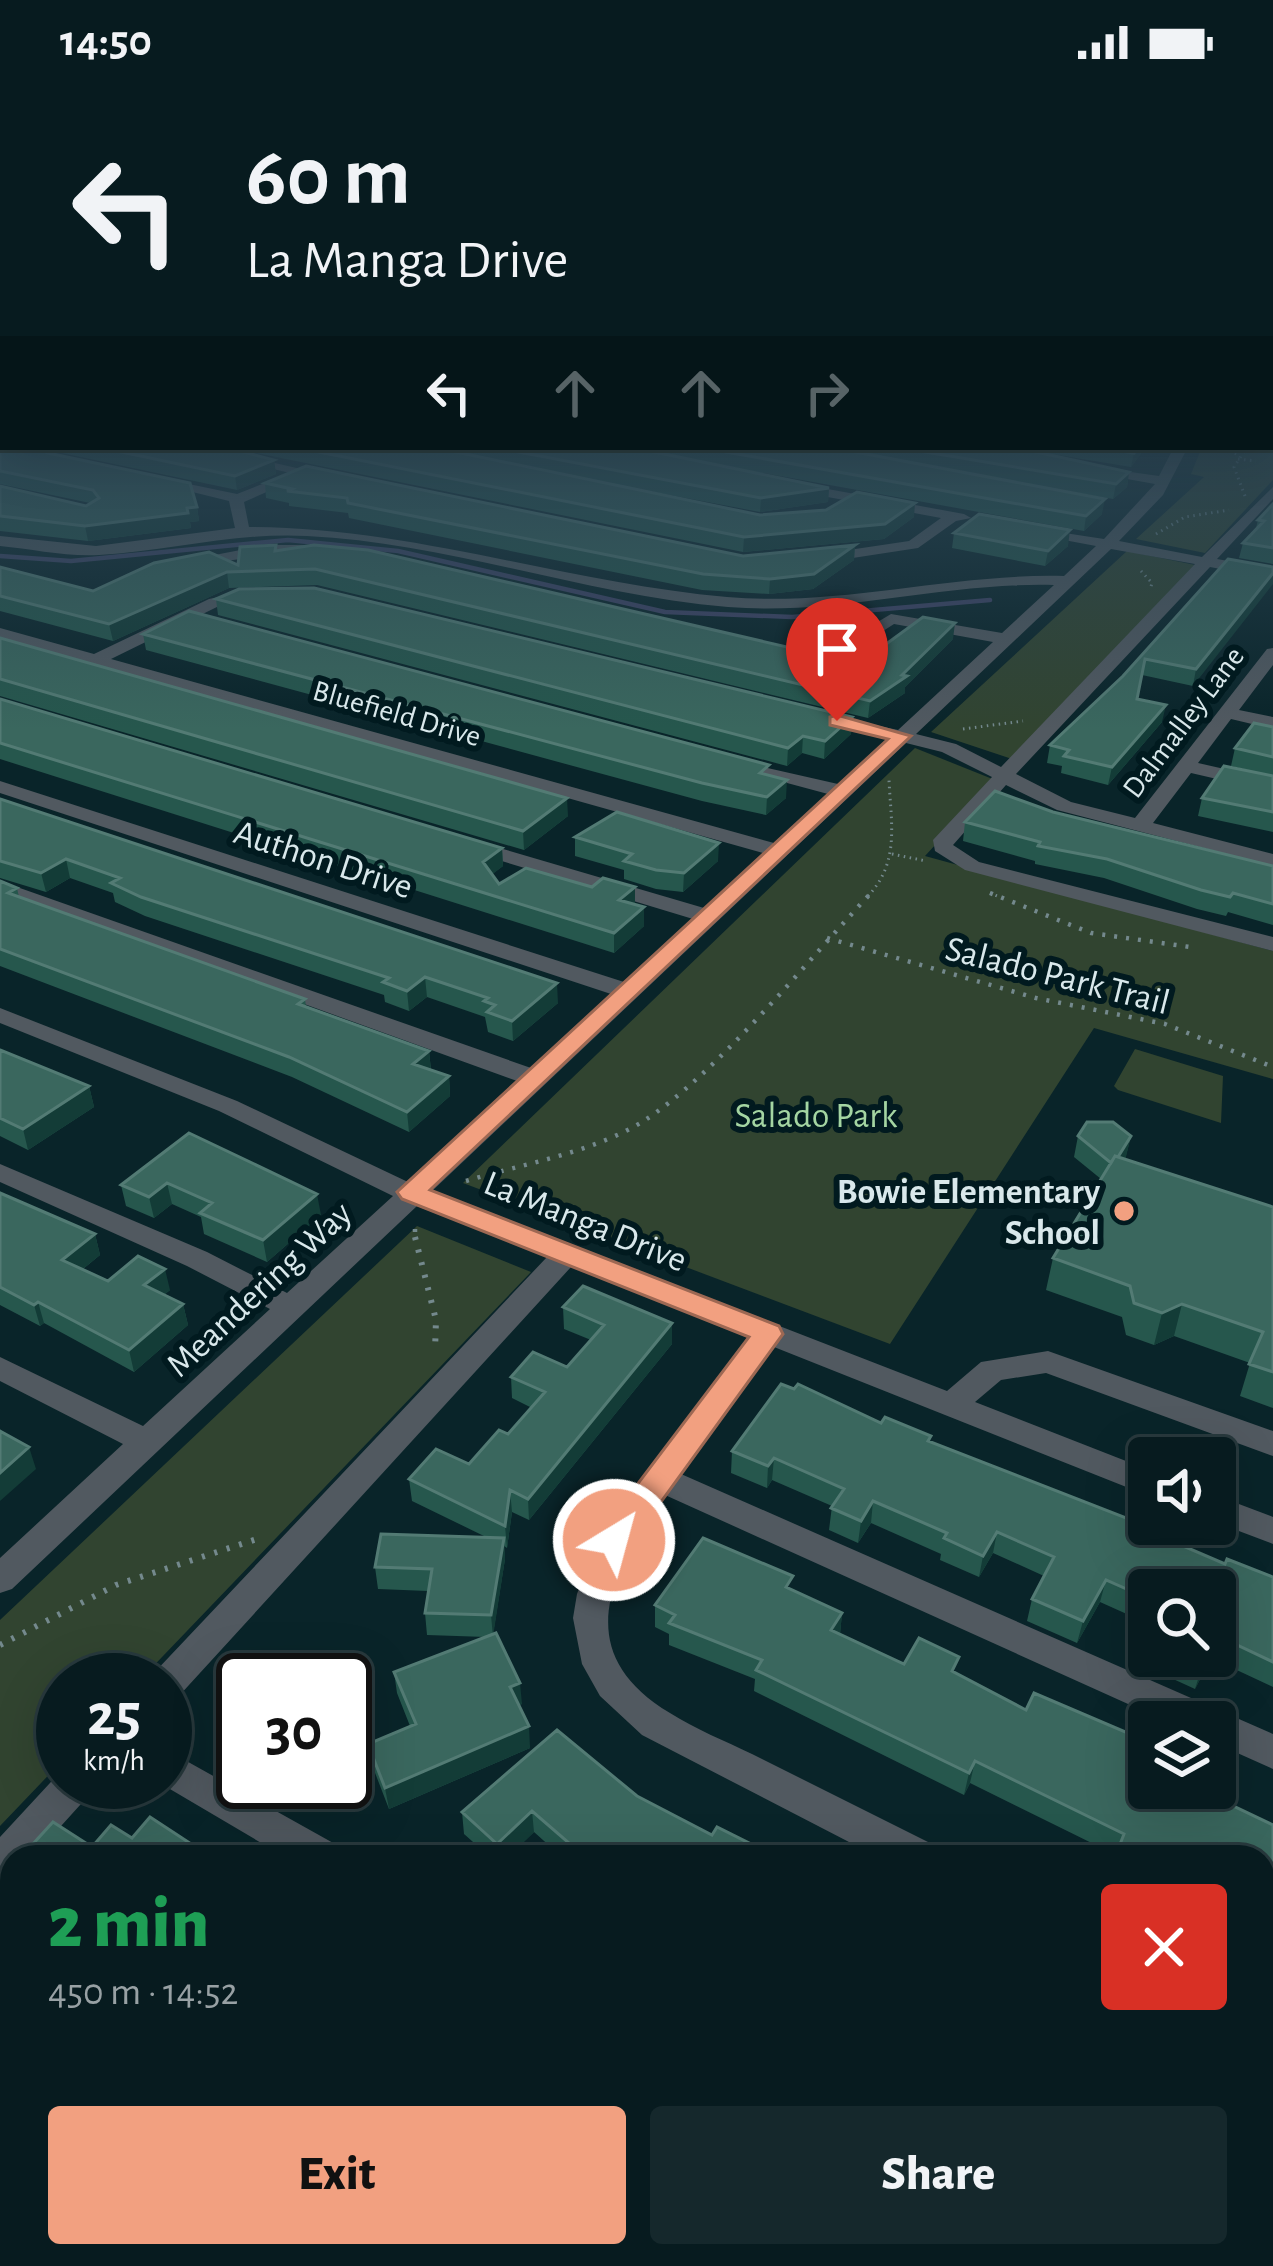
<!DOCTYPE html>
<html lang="en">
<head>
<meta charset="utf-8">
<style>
  :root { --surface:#071b1f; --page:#15282c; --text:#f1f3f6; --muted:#98a1a4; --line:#28393d; --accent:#f2a080 }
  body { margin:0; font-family:"Alegreya Sans",sans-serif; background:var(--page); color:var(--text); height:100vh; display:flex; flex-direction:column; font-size:45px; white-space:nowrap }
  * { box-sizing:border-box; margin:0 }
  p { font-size:39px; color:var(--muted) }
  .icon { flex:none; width:66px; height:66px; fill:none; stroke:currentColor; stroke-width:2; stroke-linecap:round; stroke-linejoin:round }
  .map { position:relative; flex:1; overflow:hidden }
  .panel { position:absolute; left:0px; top:1761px; width:1275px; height:423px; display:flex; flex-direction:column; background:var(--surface); border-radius:36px 36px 0 0; box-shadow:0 12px 48px #0002,0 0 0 3px var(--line) }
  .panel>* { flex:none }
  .top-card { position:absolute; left:0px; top:0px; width:1275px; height:366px; box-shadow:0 12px 48px #0002,0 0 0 3px var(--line); background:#071b1f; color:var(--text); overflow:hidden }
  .controls { position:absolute; left:1128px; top:1353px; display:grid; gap:24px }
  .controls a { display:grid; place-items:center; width:108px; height:108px; border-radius:12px; background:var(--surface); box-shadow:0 12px 48px #0002,0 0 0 3px var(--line); font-size:60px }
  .speed { position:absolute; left:36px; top:1569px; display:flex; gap:24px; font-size:60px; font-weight:700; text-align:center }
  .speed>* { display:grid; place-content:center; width:156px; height:156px; border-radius:50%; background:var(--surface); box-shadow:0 12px 48px #0002,0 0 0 3px var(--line); line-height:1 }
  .speed small { font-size:30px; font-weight:400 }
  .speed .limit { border:6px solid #111; border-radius:18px; background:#fff; color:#111 }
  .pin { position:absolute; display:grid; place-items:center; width:102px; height:102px; color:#fff; margin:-123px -51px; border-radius:50% 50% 50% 0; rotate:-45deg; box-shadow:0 0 12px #0007 }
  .pin .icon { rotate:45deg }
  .me { position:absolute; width:132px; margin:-66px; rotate:37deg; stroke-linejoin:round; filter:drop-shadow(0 0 9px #0008) }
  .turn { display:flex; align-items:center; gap:42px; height:252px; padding:0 48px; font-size:54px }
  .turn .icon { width:156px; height:156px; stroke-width:2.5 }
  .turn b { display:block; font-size:84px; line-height:102px }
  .lanes { display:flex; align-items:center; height:114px; padding:0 48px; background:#0003; justify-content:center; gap:60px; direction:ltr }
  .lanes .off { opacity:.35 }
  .round { display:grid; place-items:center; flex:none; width:126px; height:126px; border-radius:12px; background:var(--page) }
  .head { display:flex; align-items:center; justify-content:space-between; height:204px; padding:0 48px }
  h1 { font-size:72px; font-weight:800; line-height:90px; color:#1e9e55 }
  .action { display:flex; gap:24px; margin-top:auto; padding:24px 48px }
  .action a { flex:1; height:138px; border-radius:12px; background:var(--accent); color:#111; font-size:48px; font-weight:800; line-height:138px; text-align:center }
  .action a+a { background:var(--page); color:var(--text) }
  .status { display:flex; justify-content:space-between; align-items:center; height:84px; padding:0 60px; background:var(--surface); direction:ltr }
  .status svg { height:33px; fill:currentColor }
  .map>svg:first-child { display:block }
  .green { fill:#314430 }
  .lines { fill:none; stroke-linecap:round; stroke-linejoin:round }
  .stream { stroke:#3f4365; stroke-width:4.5 }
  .path-far2 { stroke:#74898d; stroke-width:3; stroke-dasharray:1.5 4.5; stroke-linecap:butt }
  .path-far1 { stroke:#74898d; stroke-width:4.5; stroke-dasharray:3 9; stroke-linecap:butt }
  .path { stroke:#74898d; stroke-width:6; stroke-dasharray:3 10; stroke-linecap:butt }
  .minor { fill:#515960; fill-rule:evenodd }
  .wall { fill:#26574d }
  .shaded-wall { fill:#133c37 }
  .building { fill:#3a675e; stroke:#537b74; stroke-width:3 }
  .route { fill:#f2a080; stroke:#9d6853; stroke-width:3 }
  .poi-dot { fill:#f2a080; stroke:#011a1f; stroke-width:4.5 }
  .labels { text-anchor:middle; stroke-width:12; stroke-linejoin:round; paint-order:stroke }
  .far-street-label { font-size:30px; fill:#d9e8eb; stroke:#011a1f }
  .street-label { font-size:36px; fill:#d9e8eb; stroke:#011a1f }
  .park-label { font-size:36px; fill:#a4d5a2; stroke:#011a1f }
  .poi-label { font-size:36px; font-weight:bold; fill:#d9e8eb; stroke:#011a1f; text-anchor:end }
</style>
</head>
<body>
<div class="status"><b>14:50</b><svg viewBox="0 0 49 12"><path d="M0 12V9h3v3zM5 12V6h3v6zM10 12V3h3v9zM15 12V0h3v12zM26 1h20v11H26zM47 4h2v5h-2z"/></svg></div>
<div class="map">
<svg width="1273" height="2182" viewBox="0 0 1273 2182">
  <rect width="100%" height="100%" fill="#092429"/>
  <!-- green -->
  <path class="green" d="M1273,340V396L1205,469L1136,455L1204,393L1191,390L1202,363H1272Z
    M1127,467L1195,481L1012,675L931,648Z
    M915,664L995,696L925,772L1273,867V995L1094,944L890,1260L463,1099Z
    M1135,965L1223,992L1221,1039L1118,1006L1114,1002Z
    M417,1142L531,1188L140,1596H63V1676L0,1742V1536Z"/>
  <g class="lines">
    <!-- stream -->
    <path class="stream" d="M0,472L71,477L288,456L398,467L665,528L792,533L990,516"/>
    <!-- path-far2 -->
    <path class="path-far2" d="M1218,363L1239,371
      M1238,375L1256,377
      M1245,412L1234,383L1247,363
      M1156,450L1185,433L1229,426
      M1141,487L1152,499L1150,506
      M963,645L1023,637
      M892,770L926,777
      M990,809L997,812
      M868,812C900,778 891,740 889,696"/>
    <!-- path-far1 -->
    <path class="path-far1" d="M990,809L1091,849L1197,864
      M827,854L1036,914L1165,940L1273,983
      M466,1097C522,1080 591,1069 642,1038C715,992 809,875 871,809
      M415,1145V1156"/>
    <!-- path -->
    <path class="path" d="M415,1153L436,1236L435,1267
      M0,1561L116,1501L260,1454"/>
    <!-- minor -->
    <path class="minor" d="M179,363H205L336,393L329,397L303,392L244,418L249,443C413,443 566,499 727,513C840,523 951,489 1064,492L1096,462L1032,450V444L1104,455L1155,400L1088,388V382L1159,392L1174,363H1188L1163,411L1119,457L1202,473L1273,403V415L1217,475L1273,485V495L1210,483L1016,690L1071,718L1135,734L1267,565L1273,564V581L1239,626L1273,633V645L1231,635L1198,679L1273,696V708L1191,689L1153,739L1273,770V782L1057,726L1006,701L953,761L979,778L1273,853V867L965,786L935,767L933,756L992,693L942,668L906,659L432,1107L947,1307L981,1278L1048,1267L1273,1347V1372L1046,1289L1001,1296L975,1318L1149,1386V1412L774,1263L681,1390L1273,1650V1685L1215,1659V1638H1168L665,1411C611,1486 568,1568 670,1629C695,1645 725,1657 752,1670C812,1700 872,1730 932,1760L938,1773H878L642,1651L600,1612L582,1580L573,1534L577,1510L597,1456L749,1253L571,1183L178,1613L165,1618V1596H150L152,1591L547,1173L417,1122L12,1505L0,1509V1474L123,1360L0,1297V1273L143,1342L270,1225L187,1182L0,1098V1080L207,1168L287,1209L393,1112L219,1027L0,939V924L237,1017L408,1098L517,997L0,810V797L531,984L611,910L0,709V697L624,898L693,835L462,765V757H476L704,824L763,769L0,554V544L94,570L209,515L256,505V511L221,521L111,575L774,759L828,710L728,683V675L838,700L888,655L813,636V628L898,646L993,558L894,540L838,576L787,572V564L829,567L891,530L1002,549L1054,501C945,498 837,532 728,523C586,511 450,459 307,452C236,448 170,467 99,471C67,473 32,465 0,462V452L96,462L235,444L229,417L148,397L155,393L237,410L290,389ZM1111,465L1195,480L1001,683L956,660L916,650Z
      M795,399L964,430L971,434L956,437L918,464L820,479L815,477V471L909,457L941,434L790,406L788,403Z
      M266,461H316L324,466L316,471H266L181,484L173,479Z
      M1215,1411L1273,1433V1460L1215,1438Z
      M165,1665L335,1760L341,1773H285L158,1698H165Z
      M62,1686L63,1698H95L90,1710L33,1773H12V1795L0,1800V1753Z
      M1263,1925L1273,1930V1974L1263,1969Z
      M0,1931L12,1936V1983L0,1978Z
      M26,2172H78L74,2182H22Z
      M289,2172H347L351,2182H293Z
      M978,2172H1039L1043,2182H982Z"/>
  </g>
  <!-- wall -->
  <path class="wall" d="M0,340H3V363L48,369L197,423L199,437L190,438L191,444L88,457L0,447V402L86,422L90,419L0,400Z
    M49,363H225L274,376L276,390L237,406L62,369Z
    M227,363H1143L1142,368L1131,383L1021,365L1129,388L1127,403L1113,415L977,391L1102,430L1084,447L702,378L829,404L828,418L760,428L596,397L760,431L914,433L884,455L743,468Z
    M265,399L743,472L855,461L854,476L813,505L769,510L702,506L349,434L348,429L289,422V419L266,414Z
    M1273,420V480L1239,474L1243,459L1256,444L1258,436Z
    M954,449L1068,462L1045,482L952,464Z
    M276,467L852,578L953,555L905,603V609L868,634L317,501L229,504L113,557L0,527V483L93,507L238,481Z
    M1228,475L1193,602L1142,591L1137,615L1162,638L1108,701L1061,689L1062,682L1047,679L1050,661L1123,592Z
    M216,515L852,633L851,650L824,675L802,669L787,682L218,531Z
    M143,550L769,691L786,714L766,731L702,717L146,566Z
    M0,554L568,732L524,766L0,612Z
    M0,615L502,764L503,782L492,790L499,800L635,820L644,823V842L614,869L0,675Z
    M1273,643V748L1198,732L1202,714L1268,691L1231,682L1235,664Z
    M0,715L558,919L513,957L488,948L485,933L427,913L409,927L385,918L384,911L145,832L115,818L113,809L70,794L46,808L0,794Z
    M1053,728L1273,782V841L1228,828L1226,832L1197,825L1104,794L1035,780V777L963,757L965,738Z
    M575,753L718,777L683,808L656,805L624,795V786L575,772Z
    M0,797L17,804L19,813L305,915L306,923L429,967L431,986L449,992L450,1012L409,1048L292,993L0,882Z
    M0,966L89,1002L94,1023L28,1066L0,1052Z
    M189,1049L321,1131L267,1178L204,1150L201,1133L172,1120L154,1134L126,1122L121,1101Z
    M1078,1052H1131L1125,1075L1273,1123V1324L1240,1312L1250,1279L1174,1252L1154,1261L1126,1251L1122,1233L1046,1206L1053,1174L1101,1095L1074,1073Z
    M0,1109L95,1150L100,1171L83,1185L108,1197L170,1206L164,1211L183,1220L188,1241L134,1288L44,1239L40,1242L0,1221Z
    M563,1223L672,1239V1260L529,1436L512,1428L507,1464L504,1462L505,1475L493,1550L522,1620L519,1621L530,1664L389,1725L372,1681L368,1660L410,1642L397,1609L394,1588L486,1553L427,1551L425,1529L428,1507L378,1505L375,1483L486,1453L412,1417L409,1395L469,1380L508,1350L532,1324L512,1314L511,1293L567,1283L591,1256L564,1245Z
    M881,1339L931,1352L930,1358L1225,1480L1273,1493V1603L1211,1574L1195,1605L1160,1589L1166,1572H1215V1506H1149V1540L1100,1518L1077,1559L1027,1537L1032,1515L1044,1492L993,1469L979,1493L940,1476L941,1470L871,1439L858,1459L829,1446L832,1422L772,1396L767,1404L731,1389L732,1367Z
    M792,1505L842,1529L840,1550L904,1580L956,1589L1026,1626L1273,1741V1857L1263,1852V1773H1115L1116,1771L970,1699L964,1711L754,1607L755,1595L669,1561V1550L655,1543V1521Z
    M637,1712L712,1751L777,1773H562L534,1748L508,1773H490L464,1750L462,1728Z
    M12,1783V1822L7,1819L0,1801V1796Z
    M1263,2031L1273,2037V2179L1261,2172H1263Z
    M538,2172H747L764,2182H552Z
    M1221,2172H1247L1241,2182Z"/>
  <!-- shaded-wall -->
  <path class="shaded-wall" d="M1138,363H1143L1142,368L1131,383L1134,369Z
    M274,376L276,390L237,406L235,392Z
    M1129,388L1127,403L1113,415L1116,400Z
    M829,404L828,418L760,428L761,414Z
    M1105,415L1102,430L1084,447L1086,432Z
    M915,419L914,433L884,455L743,468L744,453Z
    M197,423L199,437L190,438L191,444L88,457L85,442Z
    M1070,446L1068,462L1045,482L1048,467Z
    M855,461L854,476L813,505L769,510L770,495Z
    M227,488L229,504L113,557L109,540Z
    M1273,489V500L1193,602L1196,585Z
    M955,539L953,555L905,603V609L868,634L870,617L902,591Z
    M1166,621L1162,638L1108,701L1112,683Z
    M852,633L851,650L824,675L825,657Z
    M803,652L802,669L787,682L788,664Z
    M787,696L786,714L766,731L767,713Z
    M567,714L568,732L524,766L523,747Z
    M719,759L718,777L683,808L684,789Z
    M502,764L503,782L484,797L483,778Z
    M66,775L70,794L46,808L41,789Z
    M635,803V822L619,816Z
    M644,823V842L614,869V849Z
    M425,893L427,913L409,927L407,907Z
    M557,899L558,919L513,957L512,937Z
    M429,967L431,987L413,980Z
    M449,992L450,1012L409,1048L407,1028Z
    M89,1002L94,1023L28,1066L23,1045Z
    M1131,1052L1126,1073L1108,1101L1113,1080Z
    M167,1099L172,1120L154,1134L149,1113Z
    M317,1110L321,1131L267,1178L263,1156Z
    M95,1150L100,1171L68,1197L62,1176Z
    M165,1185L170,1206L149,1223L144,1201Z
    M38,1218L44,1239L40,1242L34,1221Z
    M183,1220L188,1241L134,1288L129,1266Z
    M1182,1220L1174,1252L1154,1261L1162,1229Z
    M672,1239V1260L529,1436L528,1415Z
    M29,1363L36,1385L0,1417V1389Z
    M774,1374L772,1396L767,1404L768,1382Z
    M510,1406L512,1428L507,1464L505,1442Z
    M873,1417L871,1439L858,1459L861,1437Z
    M997,1448L993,1469L979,1493L983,1472Z
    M504,1454L505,1475L493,1553L491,1531Z
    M1106,1496L1100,1518L1077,1559L1083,1537Z
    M842,1529L840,1551L831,1546Z
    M1208,1572H1212L1195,1605L1202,1583Z
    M520,1599L522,1620L512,1624L510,1603Z
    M529,1642L530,1664L389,1725L385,1704Z
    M975,1677L970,1699L964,1711L969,1689Z
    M532,1727L534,1748L508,1773H499L497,1760Z
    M3,2050L12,2071L0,2086V2054Z"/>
  <!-- building -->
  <path class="building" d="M3,356V363H37L48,369L190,399L197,423L187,424L188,429L85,442L0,432V402L86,422L99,414L93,406L0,387V357Z
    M98,363H225L274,376L235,392Z
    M294,363H432L760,431L826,426L857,408L915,419L885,440L744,453Z
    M492,363H630L829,404L761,414Z
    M698,363H829L1105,415L1086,432Z
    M896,363H1013L1129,388L1116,400Z
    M1097,363H1138L1134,369Z
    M306,382L743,472L855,461L814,490L770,495L703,490L348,419L347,414L287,407L292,405L265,399Z
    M1273,420V464L1243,459L1264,437L1258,436Z
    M979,430L1070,446L1048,467L954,449Z
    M276,461L275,467L314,461L368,466L852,578L863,577L923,533L955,539L902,591L907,592L870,617L315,485L227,488L109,540L0,512V483L93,507L154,479L209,468L238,481L240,463Z
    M1228,475L1273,483V489L1196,585L1145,575L1137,615L1166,621L1112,683L1064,672L1069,666L1050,661L1123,592Z
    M314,504L852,633L825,657L803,652L788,664L216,515L239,505Z
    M189,527L769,681L760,689L787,696L767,713L702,699L143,550Z
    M0,554L567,714L523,747L0,595Z
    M0,615L502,764L483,778L499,800L526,784L592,803L603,794L635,803L619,816L644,823L614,849L0,659Z
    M1254,639L1273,643V673L1235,664Z
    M1224,682L1273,692V728L1202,714Z
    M995,707L1053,728L1273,782V820L1233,809L1230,813L1201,806L1107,775L1038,762L1040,758L965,738Z
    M0,715L557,899L512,937L487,928L495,921L484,917L488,914L425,893L407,907L383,898L389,894L141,813L111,799L120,794L66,775L41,789L0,777Z
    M617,728L719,759L684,789L656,786L624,777L632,770L575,753Z
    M0,797L17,804L8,809L305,915L298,920L429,967L413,980L449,992L407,1028L289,973L0,865Z
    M0,966L89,1002L23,1045L0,1034Z
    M1087,1038H1113L1131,1052L1118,1073L1115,1072L1111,1079L1078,1052Z
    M189,1049L317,1110L263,1156L200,1129L212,1119L167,1099L149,1113L121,1101Z
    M1115,1072L1273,1123V1288L1249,1280L1263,1248L1182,1220L1162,1229L1134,1219L1130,1202L1053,1174Z
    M0,1109L95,1150L62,1176L108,1197L138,1172L165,1185L144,1201L183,1220L129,1266L38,1218L34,1221L0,1203Z
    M583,1202L672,1239L528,1415L510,1406L505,1442L409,1395L436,1365L469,1380L499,1346L508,1350L545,1308L511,1293L533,1268L567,1283L604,1241L563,1223Z
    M781,1300L794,1305L798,1300L881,1339L885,1333L931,1352L928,1357L1157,1446L1155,1450L1225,1480L1227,1475L1273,1493V1578L1218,1552L1215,1558V1506H1149V1515L1106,1496L1083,1537L1032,1515L1054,1473L997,1448L983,1472L944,1454L947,1449L873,1417L861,1437L831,1424L844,1405L774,1374L768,1382L732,1367Z
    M0,1347L29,1363L0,1389Z
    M381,1450L504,1454L491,1531L425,1529L432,1485L375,1483Z
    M703,1454L793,1492L786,1503L842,1529L831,1546L904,1580L919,1554L959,1573L952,1587L1026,1626L1034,1609L1149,1658V1704H1203L1202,1707L1273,1741V1832L1263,1827V1773H1139L1119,1763L1124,1750L975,1677L969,1689L756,1586L762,1576L669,1539L675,1531L655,1521Z
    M496,1549L520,1599L510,1603L529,1642L385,1704L368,1660L416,1640L394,1588Z
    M1178,1572H1208L1202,1583Z
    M557,1646L637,1712L712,1751L717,1743L777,1773H585L532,1727L497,1760L462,1728Z
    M150,1733L211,1773H21L53,1738L92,1763L111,1741L132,1754Z
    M12,1783V1806L0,1799V1796Z
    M1263,2031L1273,2037V2154L1263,2149Z
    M564,2172H747L764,2182H605L592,2173L587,2182H579Z
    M806,2172H882L878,2182H802Z"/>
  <!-- sky -->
  <linearGradient id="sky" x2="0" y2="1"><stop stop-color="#051417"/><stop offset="0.53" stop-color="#2c4554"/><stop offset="1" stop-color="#2c4554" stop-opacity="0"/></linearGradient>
  <rect width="1273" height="646" fill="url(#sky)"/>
  <!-- route -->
  <path class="route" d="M837,631L911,652L430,1106L779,1242L783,1250L626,1466H602L597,1456L602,1447L749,1253L402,1115L397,1108L888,655L830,641V633Z"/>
  <!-- markers -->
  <circle class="poi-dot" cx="1124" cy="1127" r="12"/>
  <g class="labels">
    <!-- far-street labels -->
    <g class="far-street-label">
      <text transform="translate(397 629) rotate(16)" y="10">Bluefield Drive</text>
      <text transform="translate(1183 638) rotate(-53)" y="10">Dalmalley Lane</text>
    </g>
    <!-- street labels -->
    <g class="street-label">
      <text transform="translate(324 774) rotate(18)" y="13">Authon Drive</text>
      <text transform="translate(1058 890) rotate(14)" y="13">Salado Park Trail</text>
      <text transform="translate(586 1136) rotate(22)" y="13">La Manga Drive</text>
      <text transform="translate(258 1204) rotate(-43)" y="13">Meandering Way</text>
    </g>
    <!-- park labels -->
    <g class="park-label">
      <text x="816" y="1043">Salado Park</text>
    </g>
    <!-- poi labels -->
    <g class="poi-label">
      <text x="1100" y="1119">Bowie Elementary<tspan x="1100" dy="41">School</tspan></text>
    </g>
  </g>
</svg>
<div class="controls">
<a><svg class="icon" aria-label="sound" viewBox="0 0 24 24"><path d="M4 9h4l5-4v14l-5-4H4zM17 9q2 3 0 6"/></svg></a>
<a><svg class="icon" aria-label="search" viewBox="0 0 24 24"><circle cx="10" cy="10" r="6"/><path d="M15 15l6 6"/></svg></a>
<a><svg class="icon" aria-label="layers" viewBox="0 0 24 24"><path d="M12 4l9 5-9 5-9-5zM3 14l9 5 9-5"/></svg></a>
</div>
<div class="speed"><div>25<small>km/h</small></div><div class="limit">30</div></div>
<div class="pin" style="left:837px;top:637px;background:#d93025"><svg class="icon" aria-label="arrive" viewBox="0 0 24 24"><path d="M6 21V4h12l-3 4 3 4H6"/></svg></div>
<svg class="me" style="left:614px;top:1456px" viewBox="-20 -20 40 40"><circle r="17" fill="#f2a080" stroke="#fff" stroke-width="3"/><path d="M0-11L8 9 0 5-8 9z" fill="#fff"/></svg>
<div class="top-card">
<div class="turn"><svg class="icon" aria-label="left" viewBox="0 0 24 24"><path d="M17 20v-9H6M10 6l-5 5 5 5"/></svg><div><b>60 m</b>La Manga Drive</div></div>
<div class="lanes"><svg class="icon" aria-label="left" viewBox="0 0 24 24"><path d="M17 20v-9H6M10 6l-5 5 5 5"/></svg><svg class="icon off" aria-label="ahead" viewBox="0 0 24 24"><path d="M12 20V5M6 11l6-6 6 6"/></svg><svg class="icon off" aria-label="ahead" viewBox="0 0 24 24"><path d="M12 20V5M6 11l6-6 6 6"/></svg><svg class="icon off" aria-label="right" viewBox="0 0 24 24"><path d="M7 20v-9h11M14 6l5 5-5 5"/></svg></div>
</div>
<section class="panel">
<div class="head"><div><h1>2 min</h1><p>450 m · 14:52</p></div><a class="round" style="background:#d93025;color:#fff"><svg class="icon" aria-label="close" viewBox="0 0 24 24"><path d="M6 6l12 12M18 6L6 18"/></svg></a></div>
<div class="action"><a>Exit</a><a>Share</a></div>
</section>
</div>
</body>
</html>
